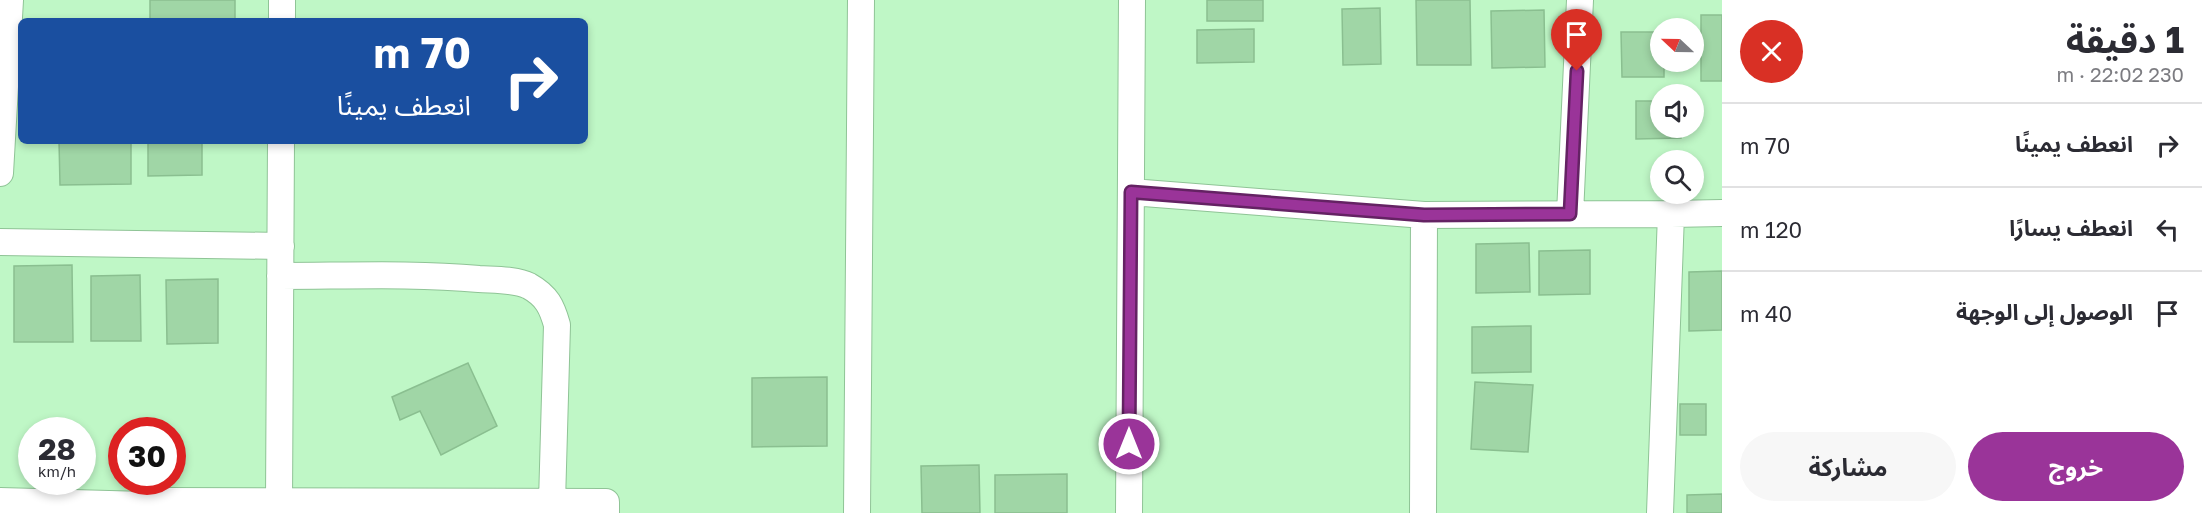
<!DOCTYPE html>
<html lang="ar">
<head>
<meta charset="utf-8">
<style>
  :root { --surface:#fff; --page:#f7f7f7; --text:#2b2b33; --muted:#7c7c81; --line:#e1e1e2; --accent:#9a3499 }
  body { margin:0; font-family:"Golos Text","Noto Sans Arabic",sans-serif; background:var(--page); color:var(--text); direction:rtl; height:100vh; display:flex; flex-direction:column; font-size:22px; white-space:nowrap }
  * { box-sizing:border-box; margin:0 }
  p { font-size:20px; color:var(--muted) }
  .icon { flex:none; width:33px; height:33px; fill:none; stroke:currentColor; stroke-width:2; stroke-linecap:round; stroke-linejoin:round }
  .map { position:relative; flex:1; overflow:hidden; direction:ltr }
  .sheet { display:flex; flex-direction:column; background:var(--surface); width:480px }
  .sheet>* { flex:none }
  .hud { position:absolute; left:18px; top:18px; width:570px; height:126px; border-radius:9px; box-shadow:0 3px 9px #0003; direction:rtl; background:#1a4fa0; color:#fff; overflow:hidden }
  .needle { width:39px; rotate:292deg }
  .buttons { position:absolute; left:1650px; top:18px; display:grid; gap:12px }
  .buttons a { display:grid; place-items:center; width:54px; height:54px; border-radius:50%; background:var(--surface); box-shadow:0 3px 9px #0003; font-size:30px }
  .speed { position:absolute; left:18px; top:417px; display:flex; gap:12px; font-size:30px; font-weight:700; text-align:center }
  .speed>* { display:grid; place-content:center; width:78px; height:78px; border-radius:50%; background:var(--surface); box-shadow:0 3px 9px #0003; line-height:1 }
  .speed small { font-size:15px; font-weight:400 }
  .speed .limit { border:9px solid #d22; background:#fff; color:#111 }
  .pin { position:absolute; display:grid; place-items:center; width:51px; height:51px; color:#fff; margin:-62px -26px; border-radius:50% 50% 50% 0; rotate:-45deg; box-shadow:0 0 6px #0007 }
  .pin .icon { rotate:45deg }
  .me { position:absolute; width:66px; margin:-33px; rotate:0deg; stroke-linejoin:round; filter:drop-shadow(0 0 4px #0008) }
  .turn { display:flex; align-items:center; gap:21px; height:126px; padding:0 18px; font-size:27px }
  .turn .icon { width:78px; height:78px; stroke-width:2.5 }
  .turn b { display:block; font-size:42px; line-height:51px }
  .round { display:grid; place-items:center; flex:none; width:63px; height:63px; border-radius:32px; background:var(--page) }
  .summary { display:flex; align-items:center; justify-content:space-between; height:102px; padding:0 18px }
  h1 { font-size:36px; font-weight:700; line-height:45px }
  .action { display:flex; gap:12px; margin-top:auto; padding:12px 18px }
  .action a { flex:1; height:69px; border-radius:36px; background:var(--accent); color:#fff; font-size:24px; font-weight:700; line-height:69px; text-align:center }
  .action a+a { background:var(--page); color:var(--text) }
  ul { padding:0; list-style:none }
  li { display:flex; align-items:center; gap:18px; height:84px; padding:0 18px; border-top:2px solid var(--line) }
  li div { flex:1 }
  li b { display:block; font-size:22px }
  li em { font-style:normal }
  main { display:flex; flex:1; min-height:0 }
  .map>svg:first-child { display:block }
  .building { fill:#a0d6a6; stroke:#8abf90; stroke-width:1.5 }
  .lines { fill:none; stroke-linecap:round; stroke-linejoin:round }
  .minor-casing { stroke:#8fc496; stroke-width:28 }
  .minor { stroke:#fff; stroke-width:26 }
  .route-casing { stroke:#642263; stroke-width:15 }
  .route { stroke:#9a3499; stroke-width:10 }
</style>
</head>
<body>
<main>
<section class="sheet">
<div class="summary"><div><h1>1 دقيقة</h1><p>230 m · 22:02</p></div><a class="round" style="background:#d93025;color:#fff"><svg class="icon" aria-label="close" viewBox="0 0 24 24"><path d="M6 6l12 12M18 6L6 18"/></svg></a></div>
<ul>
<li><svg class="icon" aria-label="right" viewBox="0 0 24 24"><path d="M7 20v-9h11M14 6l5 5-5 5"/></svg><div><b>انعطف يمينًا</b></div><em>70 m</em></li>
<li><svg class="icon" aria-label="left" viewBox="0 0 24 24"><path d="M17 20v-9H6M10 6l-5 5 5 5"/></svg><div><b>انعطف يسارًا</b></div><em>120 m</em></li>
<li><svg class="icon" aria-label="arrive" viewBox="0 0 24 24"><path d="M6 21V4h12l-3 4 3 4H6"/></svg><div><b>الوصول إلى الوجهة</b></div><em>40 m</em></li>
</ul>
<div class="action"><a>خروج</a><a>مشاركة</a></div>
</section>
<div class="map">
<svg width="1722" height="513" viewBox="0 0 1722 513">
  <rect width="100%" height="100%" fill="#bff7c6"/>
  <!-- building -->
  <path class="building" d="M150,0H235V21H150Z
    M1207,0H1263V21H1207Z
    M1416,0H1470L1471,65H1417Z
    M1380,8L1381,64L1343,65L1342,9Z
    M1544,10L1545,67L1492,68L1491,11Z
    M1701,15H1722V81H1701Z
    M1254,29V62L1197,63V30Z
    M1621,32H1660V62H1664V77H1622Z
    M1636,101H1660V128H1681V138L1636,139Z
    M59,141H131V184L60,185Z
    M148,141H202V175L148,176Z
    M1529,243L1530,292L1476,293V244Z
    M1590,250V294L1539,295V251Z
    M72,265L73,342H14V266Z
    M1722,271V330L1689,331V272Z
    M140,275L141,341H91V276Z
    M218,279V343L167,344L166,280Z
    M1531,326V372L1472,373V327Z
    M468,363L497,426L441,455L420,411L400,420L392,397Z
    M827,377V446L752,447V378Z
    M1475,382L1533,385L1528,452L1471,449Z
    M1680,404H1706V435H1680Z
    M979,465L980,513H922L921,466Z
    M1067,474V513H995V475Z
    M1722,494V513H1687V495Z"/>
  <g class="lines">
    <!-- minor casing -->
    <g class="minor-casing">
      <path id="minor" d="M282,21V0
        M0,173L10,0
        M1131,192L1424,215L1671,214L1660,513
        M1570,214L1580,0
        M1671,214L1722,213
        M0,242L281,246
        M280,276C347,276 413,273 479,279C494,280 515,279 529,286C547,296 552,307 557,325L552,502
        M0,501L145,505L164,501L606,502V513
        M279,501L281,141
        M857,513L861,0
        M1129,513L1132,0
        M1423,513L1424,215"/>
    </g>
    <!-- minor -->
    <use href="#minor" class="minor"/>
  </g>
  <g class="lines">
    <!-- route casing -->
    <g class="route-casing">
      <path id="route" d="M1129,444L1131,192L1424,215L1570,214L1577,71"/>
    </g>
    <!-- route -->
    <use href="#route" class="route"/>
  </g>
</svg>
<div class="buttons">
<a><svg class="needle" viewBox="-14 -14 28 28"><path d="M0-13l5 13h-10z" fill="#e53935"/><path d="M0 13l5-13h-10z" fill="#7c7c81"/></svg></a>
<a><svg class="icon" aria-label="sound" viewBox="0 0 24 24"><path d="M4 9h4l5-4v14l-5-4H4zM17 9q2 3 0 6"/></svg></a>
<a><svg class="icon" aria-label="search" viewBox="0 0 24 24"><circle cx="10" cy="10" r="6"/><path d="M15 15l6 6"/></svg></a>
</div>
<div class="speed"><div>28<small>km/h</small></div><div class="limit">30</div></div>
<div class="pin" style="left:1577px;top:71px;background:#d93025"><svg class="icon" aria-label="arrive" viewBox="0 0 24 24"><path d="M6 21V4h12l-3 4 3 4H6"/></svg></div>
<svg class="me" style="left:1129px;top:444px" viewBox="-20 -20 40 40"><circle r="17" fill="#9a3499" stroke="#fff" stroke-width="3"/><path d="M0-11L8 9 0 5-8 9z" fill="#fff"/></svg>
<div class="hud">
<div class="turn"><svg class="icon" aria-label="right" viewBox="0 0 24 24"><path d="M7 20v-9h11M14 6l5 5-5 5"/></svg><div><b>70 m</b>انعطف يمينًا</div></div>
</div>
</div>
</main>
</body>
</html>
